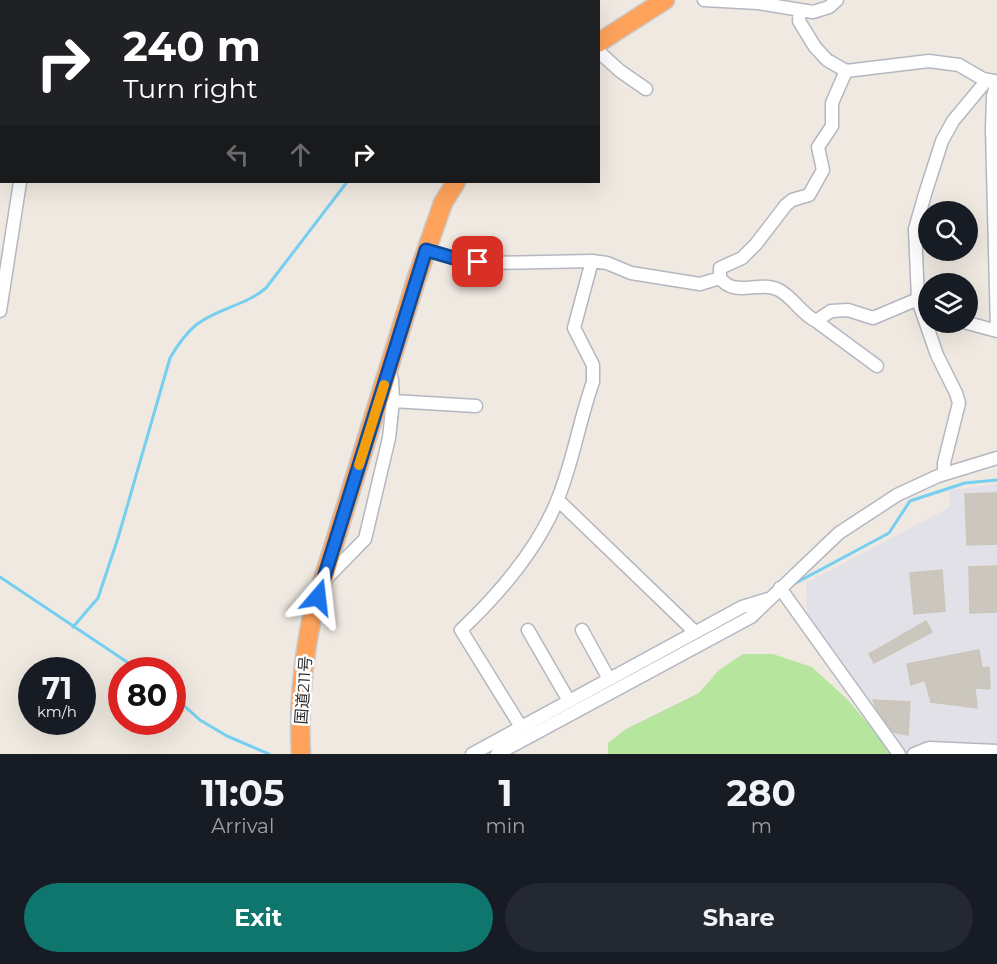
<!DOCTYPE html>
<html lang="en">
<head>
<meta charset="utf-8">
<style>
  :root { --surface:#171b24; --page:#242831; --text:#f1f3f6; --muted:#9ea1a6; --accent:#0f766e }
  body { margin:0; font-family:Montserrat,"Noto Sans JP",sans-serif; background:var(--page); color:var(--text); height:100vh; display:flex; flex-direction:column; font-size:22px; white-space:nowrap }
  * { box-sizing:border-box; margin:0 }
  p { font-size:20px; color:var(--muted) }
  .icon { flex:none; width:33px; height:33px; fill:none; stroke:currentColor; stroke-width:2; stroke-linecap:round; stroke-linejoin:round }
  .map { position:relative; height:754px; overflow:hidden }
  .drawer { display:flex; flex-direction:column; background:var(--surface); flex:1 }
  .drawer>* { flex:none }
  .hud { position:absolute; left:0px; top:0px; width:600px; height:183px; box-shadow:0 6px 24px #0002; background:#202124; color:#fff; overflow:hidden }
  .buttons { position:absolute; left:918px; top:201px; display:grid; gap:12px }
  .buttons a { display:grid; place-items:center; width:60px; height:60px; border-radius:50%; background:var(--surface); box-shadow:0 6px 24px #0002; font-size:30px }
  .speed { position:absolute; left:18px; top:657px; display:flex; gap:12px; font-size:30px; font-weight:700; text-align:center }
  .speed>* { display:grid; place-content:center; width:78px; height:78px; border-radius:50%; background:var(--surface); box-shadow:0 6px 24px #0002; line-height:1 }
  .speed small { font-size:15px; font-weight:400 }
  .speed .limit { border:9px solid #d22; background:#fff; color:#111 }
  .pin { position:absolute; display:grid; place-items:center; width:51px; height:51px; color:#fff; margin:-26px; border-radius:12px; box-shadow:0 3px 9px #0006 }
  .me { position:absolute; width:66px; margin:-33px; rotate:17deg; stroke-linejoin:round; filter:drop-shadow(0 0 4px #0008) }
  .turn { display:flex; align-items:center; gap:21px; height:126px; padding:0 24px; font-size:27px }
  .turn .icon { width:78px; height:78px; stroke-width:2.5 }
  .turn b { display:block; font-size:42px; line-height:51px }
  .lanes { display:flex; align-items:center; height:57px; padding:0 24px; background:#0003; justify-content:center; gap:30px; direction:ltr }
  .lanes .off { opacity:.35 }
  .eta { display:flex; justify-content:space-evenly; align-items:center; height:102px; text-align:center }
  .eta b { font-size:36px; font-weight:700; line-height:42px }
  .cta { display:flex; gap:12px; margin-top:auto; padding:12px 24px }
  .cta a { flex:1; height:69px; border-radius:36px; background:var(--accent); color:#fff; font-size:24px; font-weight:700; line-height:69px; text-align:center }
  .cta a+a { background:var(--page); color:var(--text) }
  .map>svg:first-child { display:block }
  .industrial { fill:#e3e1e8 }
  .green { fill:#b6e59e }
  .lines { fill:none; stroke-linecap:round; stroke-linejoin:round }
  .stream { stroke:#75cff0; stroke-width:3 }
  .building { fill:#cbc7bf; stroke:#cbc5ba; stroke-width:1.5 }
  .minor-casing { stroke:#b4b7c1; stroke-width:15 }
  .highway-casing { stroke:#c9c9c9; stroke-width:21 }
  .minor { stroke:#fff; stroke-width:12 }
  .highway { stroke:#ffa35c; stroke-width:18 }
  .route-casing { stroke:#114b97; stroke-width:15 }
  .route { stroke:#1a73e8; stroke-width:10 }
  .slow { stroke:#f59e0b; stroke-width:10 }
  .labels { text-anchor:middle; stroke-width:5; stroke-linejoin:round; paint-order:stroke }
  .street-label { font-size:16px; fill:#2e2e2e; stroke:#fff }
</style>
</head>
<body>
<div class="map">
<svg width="997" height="754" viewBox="0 0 997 754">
  <rect width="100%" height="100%" fill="#efe9e1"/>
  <!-- industrial -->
  <path class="industrial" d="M997,484V747L927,745L903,754L807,617L806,583L950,507V490Z"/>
  <!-- green -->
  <path class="green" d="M743,654H773L812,667L848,700L893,754H608V743L626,729L699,693L719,670Z"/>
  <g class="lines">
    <!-- stream -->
    <path class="stream" d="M0,577L139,670
      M792,585L889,533L910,501L965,483L997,480
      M73,627L98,598L118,538L170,358C177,346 185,334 196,325C217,308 245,306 266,288L347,182
      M172,695L200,720L227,736L269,754"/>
  </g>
  <!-- building -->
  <path class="building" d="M997,493V544L967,545L965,494Z
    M997,566V612L970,613L969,567Z
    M942,570L945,611L914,614L910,573Z
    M926,621L932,632L874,663L869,654Z
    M979,650L982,668L989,667L990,689L975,688L977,708L931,702L925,680L911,685L907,664Z
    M873,700L910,702L908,735L893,732L876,708Z"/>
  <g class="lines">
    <!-- minor casing -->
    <g class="minor-casing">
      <path id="minor" d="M704,0L758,3L813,12L829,7L837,0
        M38,2V0
        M800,11L799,21L815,47L827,60L846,71L929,61L959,65L983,79L994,81
        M598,51L620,71L646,89
        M846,71L832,103V126L818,147L823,170L809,195L792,200L786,205L756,244L742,258L720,268V278C735,298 759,280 779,290C793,297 801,314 816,321L831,311L848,310L873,318L918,299L920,306L928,309
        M997,82L993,96L992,129L997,330
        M426,250L464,261L491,263L592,261L607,263L631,273L700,284L720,278
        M918,299L915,229L925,194L942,141L953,121L987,80
        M920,306L937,355L956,393L959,403L944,463V474
        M0,311L20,182
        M816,321L877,366
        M964,322L997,331
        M393,401L476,406
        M558,500L695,632
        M324,581L365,539L389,438L393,401L392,380L389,370
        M780,588L899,754
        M528,630L569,701
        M582,630L609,679
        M521,727L461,630C499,594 537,550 557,501C573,463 579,421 593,382V365L574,328L592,261
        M472,754L742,607L768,599
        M497,754L751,617L839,533L897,495L938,476L997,458
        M914,754L929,748L997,751"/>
    </g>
    <!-- highway casing -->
    <g class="highway-casing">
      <path id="highway" d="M598,43L665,0
        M301,754C298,705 303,659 313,612L416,280L443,203L456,182"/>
    </g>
    <!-- minor -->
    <use href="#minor" class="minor"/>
    <!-- highway -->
    <use href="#highway" class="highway"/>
  </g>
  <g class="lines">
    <!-- route casing -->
    <g class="route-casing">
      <path id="route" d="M318,597L426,250L464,261L478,262"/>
    </g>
    <!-- route -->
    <use href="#route" class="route"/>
    <!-- slow -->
    <path class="slow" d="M359,465L384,385"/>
  </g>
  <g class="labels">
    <!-- street labels -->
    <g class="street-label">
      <text transform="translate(303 690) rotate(-86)" y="6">国道211号</text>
    </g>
  </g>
</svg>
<div class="buttons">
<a><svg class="icon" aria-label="search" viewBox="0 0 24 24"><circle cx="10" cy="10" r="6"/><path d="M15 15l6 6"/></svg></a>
<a><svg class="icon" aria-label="layers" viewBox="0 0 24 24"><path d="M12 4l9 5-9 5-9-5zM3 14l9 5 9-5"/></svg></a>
</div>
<div class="speed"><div>71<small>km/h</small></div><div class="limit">80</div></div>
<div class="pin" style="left:478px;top:262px;background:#d93025"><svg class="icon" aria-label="arrive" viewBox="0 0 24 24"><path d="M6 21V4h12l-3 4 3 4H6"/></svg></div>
<svg class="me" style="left:318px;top:597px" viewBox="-20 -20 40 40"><path d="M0-17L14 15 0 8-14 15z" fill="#1a73e8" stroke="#fff" stroke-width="4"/></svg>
<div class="hud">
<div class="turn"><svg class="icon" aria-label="right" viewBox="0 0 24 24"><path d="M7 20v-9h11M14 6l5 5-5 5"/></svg><div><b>240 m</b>Turn right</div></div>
<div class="lanes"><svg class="icon off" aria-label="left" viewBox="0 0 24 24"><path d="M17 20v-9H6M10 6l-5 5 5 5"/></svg><svg class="icon off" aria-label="ahead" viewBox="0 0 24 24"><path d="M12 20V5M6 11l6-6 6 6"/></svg><svg class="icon" aria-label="right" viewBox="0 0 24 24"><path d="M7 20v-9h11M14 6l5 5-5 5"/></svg></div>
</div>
</div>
<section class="drawer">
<div class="eta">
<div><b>11:05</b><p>Arrival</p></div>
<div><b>1</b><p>min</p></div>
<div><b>280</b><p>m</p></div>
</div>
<div class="cta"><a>Exit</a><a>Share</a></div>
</section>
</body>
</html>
